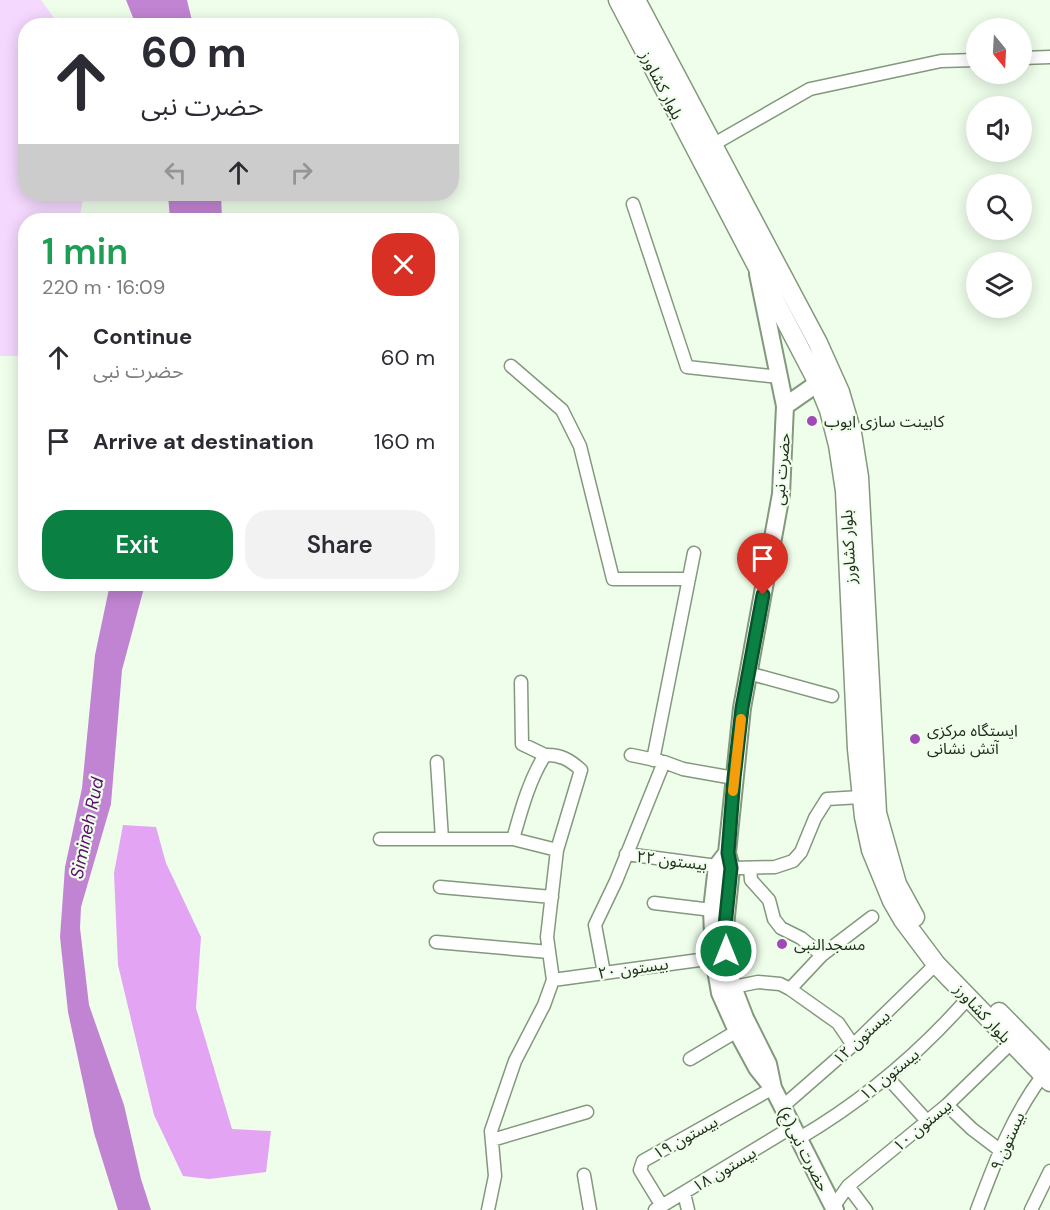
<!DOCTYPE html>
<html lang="en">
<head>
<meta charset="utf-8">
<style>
  :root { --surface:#fff; --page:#f2f2f3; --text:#2b2b33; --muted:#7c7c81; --accent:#0b8043 }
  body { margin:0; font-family:"DM Sans","Noto Sans Arabic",sans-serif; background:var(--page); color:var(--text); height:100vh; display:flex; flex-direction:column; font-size:22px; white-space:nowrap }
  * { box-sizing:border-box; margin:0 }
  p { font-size:20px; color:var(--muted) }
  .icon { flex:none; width:33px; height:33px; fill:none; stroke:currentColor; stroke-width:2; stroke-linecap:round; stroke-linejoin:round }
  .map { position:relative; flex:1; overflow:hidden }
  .details { position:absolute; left:18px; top:213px; width:441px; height:378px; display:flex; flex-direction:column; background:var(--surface); border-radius:24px; box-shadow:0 3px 15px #0003 }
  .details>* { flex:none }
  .banner { position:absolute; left:18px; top:18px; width:441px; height:183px; border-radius:24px; box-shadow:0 3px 15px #0003; background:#fff; color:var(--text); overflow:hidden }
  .needle { width:39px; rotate:162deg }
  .fabs { position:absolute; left:966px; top:18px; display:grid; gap:12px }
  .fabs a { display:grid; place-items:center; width:66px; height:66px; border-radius:50%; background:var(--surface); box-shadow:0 3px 15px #0003; font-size:30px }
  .pin { position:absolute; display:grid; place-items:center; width:51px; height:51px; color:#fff; margin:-62px -26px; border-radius:50% 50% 50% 0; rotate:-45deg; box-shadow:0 0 6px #0007 }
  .pin .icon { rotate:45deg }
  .me { position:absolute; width:66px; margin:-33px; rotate:0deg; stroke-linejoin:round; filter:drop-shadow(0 0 4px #0008) }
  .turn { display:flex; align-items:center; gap:21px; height:126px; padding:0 24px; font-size:27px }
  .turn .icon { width:78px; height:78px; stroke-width:2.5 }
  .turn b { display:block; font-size:42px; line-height:51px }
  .lanes { display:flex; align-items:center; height:57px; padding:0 24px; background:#0003; justify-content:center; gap:30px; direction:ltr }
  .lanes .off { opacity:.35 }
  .round { display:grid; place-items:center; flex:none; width:63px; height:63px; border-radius:24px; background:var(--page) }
  .summary { display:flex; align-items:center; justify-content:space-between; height:102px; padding:0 24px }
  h1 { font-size:36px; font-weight:600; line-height:45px; color:#1e9e55 }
  .action { display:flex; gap:12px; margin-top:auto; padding:12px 24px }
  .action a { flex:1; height:69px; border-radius:24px; background:var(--accent); color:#fff; font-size:24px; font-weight:600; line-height:69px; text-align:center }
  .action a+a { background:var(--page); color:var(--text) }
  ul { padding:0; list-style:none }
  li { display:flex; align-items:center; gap:18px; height:84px; padding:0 24px }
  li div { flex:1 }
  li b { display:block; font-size:22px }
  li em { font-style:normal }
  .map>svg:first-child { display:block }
  .green { fill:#f4d8fd }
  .forest { fill:#e3a4f4 }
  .water { fill:#c184d2 }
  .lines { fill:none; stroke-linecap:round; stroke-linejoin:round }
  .street-casing { stroke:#82997b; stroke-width:15 }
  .secondary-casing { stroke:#82997b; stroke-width:20 }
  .primary-casing { stroke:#82997b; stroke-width:21 }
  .street { stroke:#fff; stroke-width:12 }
  .secondary { stroke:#fff; stroke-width:16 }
  .primary { stroke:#fff; stroke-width:18 }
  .route-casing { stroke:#07532c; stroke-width:15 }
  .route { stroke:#0b8043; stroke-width:10 }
  .slow { stroke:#f59e0b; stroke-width:10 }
  .poi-dot { fill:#a14ab7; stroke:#effeeb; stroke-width:2 }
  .labels { text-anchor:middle; stroke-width:4.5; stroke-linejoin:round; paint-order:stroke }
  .street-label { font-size:16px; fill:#232c20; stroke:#effeeb }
  .poi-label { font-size:16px; fill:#232c20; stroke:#effeeb; text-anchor:start }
  .water-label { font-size:18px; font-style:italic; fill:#5c0c6e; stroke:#effeeb }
</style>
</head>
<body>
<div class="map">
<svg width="1050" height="1210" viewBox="0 0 1050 1210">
  <rect width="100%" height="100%" fill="#effeeb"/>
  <!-- green -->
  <path class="green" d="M0,0H41L59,25L26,26V194H84L79,220H26L25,341L17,356H0Z"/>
  <!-- forest -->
  <path class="forest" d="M123,825L156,827L166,863L201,937L196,1008L232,1129L271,1131L266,1172L209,1179L183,1176L154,1115L118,965L114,873Z"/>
  <!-- water -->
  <path class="water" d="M126,0H187L193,25H136Z
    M168,194H221L222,220H170Z
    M110,584H145L122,670L111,804L81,907L80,928L89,1005L124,1105L141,1179L151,1210H118L94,1133L68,1012L60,937L65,867L82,788L95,655Z"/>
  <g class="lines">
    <!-- street casing -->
    <g class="street-casing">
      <path id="street" d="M1022,58L1050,57
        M714,144L810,89L941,61L976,60
        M633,204L687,367L779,377
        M511,366L562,410L580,446L613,579H689
        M748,673L832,696
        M521,682L522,744L545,755
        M631,755L660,761
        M653,760L694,553
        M437,762L442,839
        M380,839H513
        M626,854L717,866
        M731,868L775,867L793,861L801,852L815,818L827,799L861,797
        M750,868L751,880L769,900L774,919L781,928L801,938L822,955L872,917
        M440,887L552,897
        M654,903L712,910
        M436,942L549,952
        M604,973L595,925L616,881L664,762L683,769L734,778
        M553,980L714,958
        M733,987L758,982L780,984L790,989L838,1023L853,1045
        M790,989L822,955
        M690,1059L737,1031
        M888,1078L927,1121
        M947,1105L972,1129L1001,1151
        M782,1107L853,1045L936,964
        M798,1139C863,1101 919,1054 969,997
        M492,1140L587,1112
        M584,1175L590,1210
        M848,1186L866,1210
        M684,1193L688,1210
        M662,1206L640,1170L643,1161L773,1088
        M834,1206L848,1186L947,1105L1011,1043
        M488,1210L495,1176L491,1131L515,1061L544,1005L553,980L547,937L557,850L581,770C570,760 560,754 545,755C529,780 521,811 513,839L557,850
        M655,1210L792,1127
        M977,1210C995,1162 1012,1116 1043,1075
        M1031,1210L1050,1171"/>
    </g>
    <!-- secondary casing -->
    <g class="secondary-casing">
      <path id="secondary" d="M758,274L785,406L781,494L742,708L727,853L731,868L725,926L728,968L733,987L745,1018L768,1064L773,1088
        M785,406L818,383
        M727,853L717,866L712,910L714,958L720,993L737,1031L757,1068L773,1088L835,1210"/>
    </g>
    <!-- primary casing -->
    <g class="primary-casing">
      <path id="primary" d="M618,0L818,383L829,410L838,445L845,491L857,749L864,817L871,850L892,901L903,920L936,964L1050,1082
        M636,0L818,343L840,392L852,433L859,477L877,813L897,884L915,917
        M999,1012L1050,1064"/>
    </g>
    <!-- street -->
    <use href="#street" class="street"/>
    <!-- secondary -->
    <use href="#secondary" class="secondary"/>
    <!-- primary -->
    <use href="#primary" class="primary"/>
  </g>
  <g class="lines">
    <!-- route casing -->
    <g class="route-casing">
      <path id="route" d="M726,951L725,926L731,868L728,853L734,778L742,708L763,595"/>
    </g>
    <!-- route -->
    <use href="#route" class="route"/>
    <!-- slow -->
    <path class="slow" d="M733,791L741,719"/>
  </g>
  <!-- markers -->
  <g class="poi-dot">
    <circle cx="812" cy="421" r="6"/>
    <circle cx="915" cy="739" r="6"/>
    <circle cx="782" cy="944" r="6"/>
  </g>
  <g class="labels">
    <!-- street labels -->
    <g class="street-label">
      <text transform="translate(662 85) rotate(63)" y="6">بلوار کشاورز</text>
      <text transform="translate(781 469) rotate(-85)" y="6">حضرت نبی</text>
      <text transform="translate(848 547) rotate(-93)" y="6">بلوار کشاورز</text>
      <text transform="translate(672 860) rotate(7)" y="6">بیستون ۲۲</text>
      <text transform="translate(633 968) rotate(-8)" y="6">بیستون ۲۰</text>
      <text transform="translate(983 1013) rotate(47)" y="6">بلوار کشاورز</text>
      <text transform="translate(861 1037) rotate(-43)" y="6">بیستون ۱۲</text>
      <text transform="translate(889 1074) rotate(-39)" y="6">بیستون ۱۱</text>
      <text transform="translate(922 1125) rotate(-40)" y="6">بیستون ۱۰</text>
      <text transform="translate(685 1137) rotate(-29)" y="6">بیستون ۱۹</text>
      <text transform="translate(1007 1141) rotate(-66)" y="6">بیستون ۹</text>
      <text transform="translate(804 1149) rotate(63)" y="6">حضرت نبی(ع)</text>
      <text transform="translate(724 1169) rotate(-31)" y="6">بیستون ۱۸</text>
    </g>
    <!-- poi labels -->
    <g class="poi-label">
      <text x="824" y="427">کابینت سازی ایوب</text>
      <text x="927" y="736">ایستگاه مرکزی<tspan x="927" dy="18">آتش نشانی</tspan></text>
      <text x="794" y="950">مسجدالنبی</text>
    </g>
    <!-- water labels -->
    <g class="water-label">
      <text transform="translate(87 828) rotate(-78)" y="6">Simineh Rud</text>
    </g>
  </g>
</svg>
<div class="fabs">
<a><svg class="needle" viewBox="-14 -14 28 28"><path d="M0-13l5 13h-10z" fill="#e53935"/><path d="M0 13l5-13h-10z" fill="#7c7c81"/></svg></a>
<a><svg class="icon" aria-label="sound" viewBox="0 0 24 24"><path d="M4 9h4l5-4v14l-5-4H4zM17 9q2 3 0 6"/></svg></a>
<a><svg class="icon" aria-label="search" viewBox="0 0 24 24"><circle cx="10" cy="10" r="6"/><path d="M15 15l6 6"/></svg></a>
<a><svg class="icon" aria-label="layers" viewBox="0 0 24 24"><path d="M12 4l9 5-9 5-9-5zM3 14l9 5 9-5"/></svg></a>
</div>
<div class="pin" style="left:763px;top:595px;background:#d93025"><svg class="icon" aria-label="arrive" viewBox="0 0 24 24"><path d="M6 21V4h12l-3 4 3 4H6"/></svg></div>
<svg class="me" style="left:726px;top:951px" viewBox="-20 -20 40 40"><circle r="17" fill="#0b8043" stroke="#fff" stroke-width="3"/><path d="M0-11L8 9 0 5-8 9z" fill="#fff"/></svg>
<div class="banner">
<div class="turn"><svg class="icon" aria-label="ahead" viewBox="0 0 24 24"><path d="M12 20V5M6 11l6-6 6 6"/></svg><div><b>60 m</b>حضرت نبی</div></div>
<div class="lanes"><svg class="icon off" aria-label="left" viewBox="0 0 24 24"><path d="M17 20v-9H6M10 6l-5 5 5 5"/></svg><svg class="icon" aria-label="ahead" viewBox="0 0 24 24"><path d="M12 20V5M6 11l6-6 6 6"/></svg><svg class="icon off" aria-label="right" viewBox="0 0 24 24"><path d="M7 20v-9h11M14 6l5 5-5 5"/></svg></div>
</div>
<section class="details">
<div class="summary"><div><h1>1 min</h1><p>220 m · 16:09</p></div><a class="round" style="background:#d93025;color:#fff"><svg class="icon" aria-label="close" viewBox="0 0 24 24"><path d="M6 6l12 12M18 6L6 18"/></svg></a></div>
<ul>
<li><svg class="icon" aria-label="ahead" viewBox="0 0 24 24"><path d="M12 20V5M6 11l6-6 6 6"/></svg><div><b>Continue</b><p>حضرت نبی</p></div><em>60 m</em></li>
<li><svg class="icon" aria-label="arrive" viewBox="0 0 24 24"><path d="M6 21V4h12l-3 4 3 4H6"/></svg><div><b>Arrive at destination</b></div><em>160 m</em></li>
</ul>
<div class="action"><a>Exit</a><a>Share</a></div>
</section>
</div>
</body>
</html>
